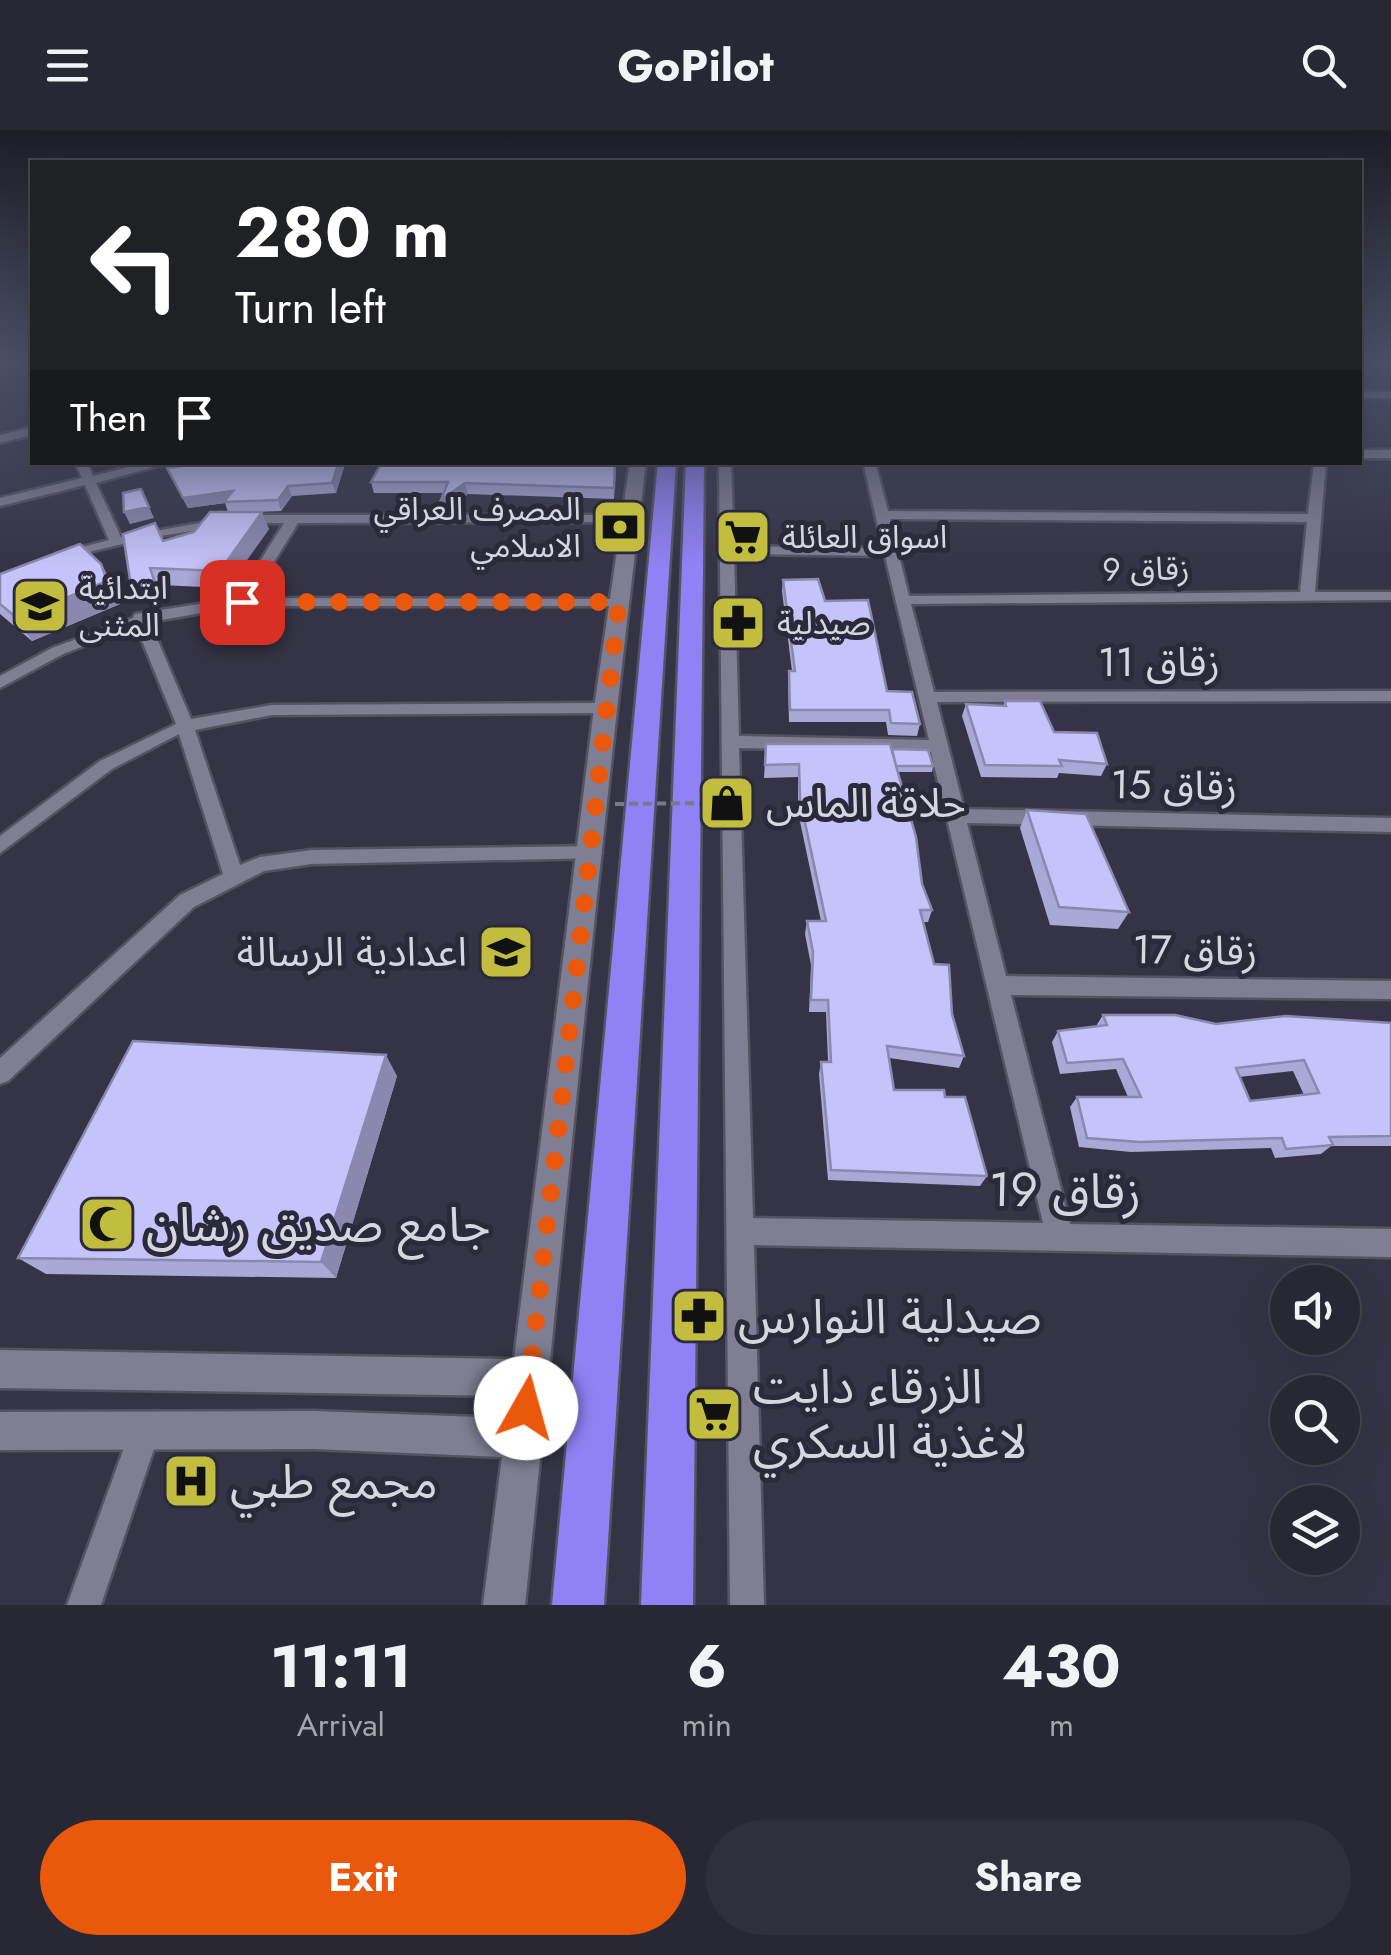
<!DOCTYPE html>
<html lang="en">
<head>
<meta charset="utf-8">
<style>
  :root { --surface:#282734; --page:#302f3c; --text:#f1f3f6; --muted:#a5a5ac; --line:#44444f; --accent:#ea580c }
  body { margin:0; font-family:Jost,"Noto Sans Arabic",sans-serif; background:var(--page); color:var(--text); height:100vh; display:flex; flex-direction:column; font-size:38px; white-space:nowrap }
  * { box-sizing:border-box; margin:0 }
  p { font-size:32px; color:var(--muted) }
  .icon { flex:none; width:55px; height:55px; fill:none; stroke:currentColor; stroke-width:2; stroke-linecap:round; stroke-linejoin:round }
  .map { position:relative; height:1475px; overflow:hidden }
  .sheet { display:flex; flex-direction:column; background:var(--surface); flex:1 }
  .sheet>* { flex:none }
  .hud { position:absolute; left:30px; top:30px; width:1332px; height:305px; border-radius:0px; box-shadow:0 10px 40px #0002,0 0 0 2px var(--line); background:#202124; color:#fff; overflow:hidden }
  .buttons { position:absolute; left:1270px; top:1135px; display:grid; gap:20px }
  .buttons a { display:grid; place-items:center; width:90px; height:90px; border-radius:50%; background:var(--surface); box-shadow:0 10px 40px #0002,0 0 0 2px var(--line); font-size:50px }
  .pin { position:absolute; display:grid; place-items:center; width:85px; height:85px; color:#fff; margin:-42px; border-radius:20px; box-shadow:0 5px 15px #0006 }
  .me { position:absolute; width:110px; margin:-55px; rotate:7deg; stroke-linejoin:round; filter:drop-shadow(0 0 8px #0008) }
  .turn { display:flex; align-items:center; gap:35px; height:210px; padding:0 40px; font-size:45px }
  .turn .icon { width:130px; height:130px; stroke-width:2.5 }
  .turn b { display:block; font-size:70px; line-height:85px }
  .then { display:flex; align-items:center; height:95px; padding:0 40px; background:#0003; gap:20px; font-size:38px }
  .eta { display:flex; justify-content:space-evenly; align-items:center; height:170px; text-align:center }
  .eta b { font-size:60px; font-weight:700; line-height:70px }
  .primary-button { display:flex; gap:20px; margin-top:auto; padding:20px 40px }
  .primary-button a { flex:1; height:115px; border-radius:60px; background:var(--accent); color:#fff; font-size:40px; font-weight:700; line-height:115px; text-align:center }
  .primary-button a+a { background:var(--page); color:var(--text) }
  header { display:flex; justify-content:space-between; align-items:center; height:130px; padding:0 40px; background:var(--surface); font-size:45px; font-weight:700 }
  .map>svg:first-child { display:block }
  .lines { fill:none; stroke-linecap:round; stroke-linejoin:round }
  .street-casing { stroke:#545362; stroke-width:5 }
  .secondary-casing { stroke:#545362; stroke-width:5 }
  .highway-casing { stroke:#545362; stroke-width:5 }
  .street { fill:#7f7e93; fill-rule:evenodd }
  .secondary { fill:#7f7e93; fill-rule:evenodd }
  .highway { fill:#9081f4; fill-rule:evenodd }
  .path-bridge { stroke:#797988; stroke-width:4; stroke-dasharray:9 5; stroke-linecap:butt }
  .wall { fill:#a9a8d6; fill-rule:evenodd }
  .shaded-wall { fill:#8a88ae }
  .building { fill:#c5c3f9; stroke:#8a88ae; stroke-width:2.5; fill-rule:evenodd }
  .route { stroke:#ea580c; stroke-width:18; stroke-dasharray:0 32.4 }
  .labels { text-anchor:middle; stroke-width:10; stroke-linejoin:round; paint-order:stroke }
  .far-poi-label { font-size:32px; fill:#d6d6e1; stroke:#2b2a3b; text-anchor:start }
  .far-street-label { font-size:32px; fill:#d6d6e1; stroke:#2b2a3b }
  .street-label { font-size:40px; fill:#d6d6e1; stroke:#2b2a3b }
  .poi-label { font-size:40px; fill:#d6d6e1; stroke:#2b2a3b; text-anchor:start }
  .near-street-label { font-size:48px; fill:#d6d6e1; stroke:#2b2a3b }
  .near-poi-label { font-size:48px; fill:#d6d6e1; stroke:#2b2a3b; text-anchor:start }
</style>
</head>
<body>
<header><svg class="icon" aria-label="menu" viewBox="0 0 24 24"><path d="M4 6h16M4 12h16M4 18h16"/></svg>GoPilot<svg class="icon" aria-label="search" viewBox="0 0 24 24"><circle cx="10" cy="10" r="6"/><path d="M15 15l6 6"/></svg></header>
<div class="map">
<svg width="1391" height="1475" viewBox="0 0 1391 1475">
  <rect width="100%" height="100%" fill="#353446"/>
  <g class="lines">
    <!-- street casing -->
    <g class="street-casing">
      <path id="street" d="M1360,229H1391V232H1360Z
        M1360,262H1391V268H1360Z
        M1360,320H1391V328H1360Z
        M75,332H87L93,346L149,332H172L96,353L121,407L245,385H634L636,388L629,392L298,393L252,468L624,469V475L619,476H242L150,492L191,589L272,575L605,573L613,578L605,583L272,585L195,600L240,735L260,727L312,720L592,716L599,718L602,723L599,728L312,734L264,741L194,777L8,951L0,954V928L180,765L223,744L179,604L112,639L0,723V706L100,631L176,594L136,496L63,524L0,558V546L52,518L133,488L135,484L237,468L284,393H245L147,408L56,430V424L109,410L85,355L0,376V368L82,348Z
        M719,332H731L734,416L883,418L863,332H875L888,381L1308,384L1314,332H1326L1315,462H1391V470L911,474L934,562L1391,561V571L937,572L964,679L1391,688V702L967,693L1006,846L1391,851V869L1011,865L1070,1094L1391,1099V1127L754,1115L764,1475H730ZM890,389L1307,392L1300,462L909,466ZM734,424L885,426L929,610L739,606ZM739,618L931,622L1043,1093L753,1088Z
        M144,1289L155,1293L159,1304L101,1475H67L129,1304L133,1293Z"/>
    </g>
    <!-- secondary casing -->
    <g class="secondary-casing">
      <path id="secondary" d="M32,297V305L0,313V305Z
        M630,332H646C599,712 565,1094 525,1475H483L502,1327L313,1319L0,1320V1282L313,1281L507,1288L510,1266L0,1258V1220L514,1229L594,578Z"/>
    </g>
    <!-- highway casing -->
    <g class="highway-casing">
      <path id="highway" d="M658,332H676L604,1475H552Z
        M686,332H704L693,1475H641Z"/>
    </g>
    <!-- street -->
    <use href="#street" class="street"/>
    <!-- secondary -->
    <use href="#secondary" class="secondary"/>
    <!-- highway -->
    <use href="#highway" class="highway"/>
    <!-- path-bridge -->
    <path class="path-bridge" d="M615,674L718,673"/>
  </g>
  <!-- wall -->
  <path class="wall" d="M211,332H345V334L336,363L292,366L281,381L252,382L269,399L227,458L159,455L162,467L140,473L131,456L164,411L194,402L228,382L225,373L188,378L172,349Z
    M616,338L614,369L468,364L444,381V363H374L371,352Z
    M101,434L114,456L120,474L32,511L0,484V444Z
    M783,450L825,471L887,561L920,594L917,606L888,605L886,592H789L788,552L789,541H792L782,461Z
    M1005,571L1107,634L1101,646L1059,643L1057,648L981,647L962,586L966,574L1003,576Z
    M766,614L892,621L933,636L932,642H898L922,754L932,780L928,792H923L934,834L952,884L964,926L959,938L889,928L894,960L945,967L987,1046L980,1056L828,1050L819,944L821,932H828L826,882H809L811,835L805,804L807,791H821L798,682V647L764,648Z
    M1027,680L1129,782L1118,799L1050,795L1020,698Z
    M1103,885L1216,894L1391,893V1016H1331L1321,1024L1275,1028L1271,1018L1131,1022L1079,1017L1070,977L1077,967H1128L1116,939L1060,944L1052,912L1058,901L1096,896ZM1293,941L1304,965L1250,971L1239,947Z
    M397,946L336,1148L46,1144L18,1128Z"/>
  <!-- shaded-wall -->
  <path class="shaded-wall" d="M339,332H345V334L336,363L332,353Z
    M465,353L468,364L444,381L441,370Z
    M288,356L292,366L281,381L278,370Z
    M141,359L154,388L130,394L124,382Z
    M233,361L225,373L188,378L183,368Z
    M262,382L269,399L227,458L220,441Z
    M101,434L114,456L120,474L32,511L17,488Z
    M150,438L162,467L140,473L131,456Z
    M386,925L397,946L336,1148L321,1132Z"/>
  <!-- building -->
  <path class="building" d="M211,332H339L332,353L288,356L278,370L224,372L233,361L183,368L167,338Z
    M382,332H615L614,358L465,353L441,370L448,352H371Z
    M141,359L149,377L124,382L123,363Z
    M210,382H262L220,441L150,438L154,450L131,456L123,404L155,393L163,411L194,402Z
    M80,414L101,434L107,451L17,488L0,474V444Z
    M818,449L825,471L868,470L887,561L912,562L920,594L891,593L889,580H790L789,541H795L783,450Z
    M1005,571H1040L1054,602L1097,603L1107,634L1059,630L1062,636L985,635L966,574L1006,576Z
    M766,614H890L916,707L922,754L932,780H920L934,834L949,835L952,884L964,926L887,916L894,960H944L945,967H965L987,1046L831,1040L821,932H831L828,870H811L813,822L807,791H826L800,669L799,634L765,635Z
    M892,619L928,620L933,636H896Z
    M1027,680L1086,684L1129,782L1059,777Z
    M1103,885H1175L1216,894L1286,886L1391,893V1006L1329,1007L1333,1015L1286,1019L1282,1008L1140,1012L1087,1008L1077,967H1141L1123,929L1067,933L1058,901L1107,895ZM1304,930L1319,963L1250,971L1236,938Z
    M133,911L386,925L321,1132L18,1128Z"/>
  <!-- sky -->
  <linearGradient id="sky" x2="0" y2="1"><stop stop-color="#1d1d26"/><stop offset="0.53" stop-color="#4b5068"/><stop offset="1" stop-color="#4b5068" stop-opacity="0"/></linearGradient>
  <rect width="1391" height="435" fill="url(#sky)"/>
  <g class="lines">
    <!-- route -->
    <path class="route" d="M242,472H619L526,1278"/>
  </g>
  <!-- icons -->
  <defs>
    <g id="bank-square" transform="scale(2.875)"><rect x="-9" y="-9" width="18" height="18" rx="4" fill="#c2bd3f" stroke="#2b2a3b"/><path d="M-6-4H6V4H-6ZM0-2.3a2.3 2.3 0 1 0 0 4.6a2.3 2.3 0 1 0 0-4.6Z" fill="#111"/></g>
    <g id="supermarket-square" transform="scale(2.875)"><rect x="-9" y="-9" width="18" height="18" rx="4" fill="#c2bd3f" stroke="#2b2a3b"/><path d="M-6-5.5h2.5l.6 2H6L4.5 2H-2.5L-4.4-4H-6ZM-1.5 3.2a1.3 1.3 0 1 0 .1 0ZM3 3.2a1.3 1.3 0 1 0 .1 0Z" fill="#111"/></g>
    <g id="school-square" transform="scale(2.875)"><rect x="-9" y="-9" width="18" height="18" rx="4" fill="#c2bd3f" stroke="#2b2a3b"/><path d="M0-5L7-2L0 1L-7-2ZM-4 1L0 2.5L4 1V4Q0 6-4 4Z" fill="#111"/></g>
    <g id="pharmacy-square" transform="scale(2.875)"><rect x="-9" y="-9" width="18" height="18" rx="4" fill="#c2bd3f" stroke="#2b2a3b"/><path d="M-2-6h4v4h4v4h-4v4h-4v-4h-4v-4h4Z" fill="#111"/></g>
    <g id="shop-square" transform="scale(2.875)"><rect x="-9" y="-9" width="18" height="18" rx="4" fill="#c2bd3f" stroke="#2b2a3b"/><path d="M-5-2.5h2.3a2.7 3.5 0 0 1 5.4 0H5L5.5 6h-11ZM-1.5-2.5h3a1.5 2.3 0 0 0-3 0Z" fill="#111"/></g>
    <g id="mosque-square" transform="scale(2.875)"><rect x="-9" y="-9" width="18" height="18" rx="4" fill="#c2bd3f" stroke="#2b2a3b"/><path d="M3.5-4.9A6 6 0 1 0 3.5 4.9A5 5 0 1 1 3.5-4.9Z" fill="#111"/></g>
    <g id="hospital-square" transform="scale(2.875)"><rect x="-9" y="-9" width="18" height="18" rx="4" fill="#c2bd3f" stroke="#2b2a3b"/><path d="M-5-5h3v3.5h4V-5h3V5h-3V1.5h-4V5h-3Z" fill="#111"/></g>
  </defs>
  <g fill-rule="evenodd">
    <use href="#bank-square" x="620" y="397"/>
    <use href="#supermarket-square" x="743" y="407"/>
    <use href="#school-square" x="40" y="476"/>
    <use href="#pharmacy-square" x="738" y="493"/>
    <use href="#shop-square" x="727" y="673"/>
    <use href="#school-square" x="506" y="822"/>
    <use href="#mosque-square" x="107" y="1094"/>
    <use href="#pharmacy-square" x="699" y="1186"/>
    <use href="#supermarket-square" x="714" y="1284"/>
    <use href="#hospital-square" x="191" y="1351"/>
  </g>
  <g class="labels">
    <!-- far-poi labels -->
    <g class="far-poi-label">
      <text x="581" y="390" text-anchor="end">المصرف العراقي<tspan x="581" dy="37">الاسلامي</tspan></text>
      <text x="782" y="418">اسواق العائلة</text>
      <text x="79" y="469">ابتدائية<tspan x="79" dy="37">المثنى</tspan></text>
      <text x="777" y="504">صيدلية</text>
    </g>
    <!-- far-street labels -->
    <g class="far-street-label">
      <text transform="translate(1146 439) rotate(-1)" y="11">زقاق 9</text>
    </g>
    <!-- street labels -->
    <g class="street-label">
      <text x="1159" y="546">زقاق 11</text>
      <text transform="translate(1174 655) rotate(1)" y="14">زقاق 15</text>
      <text transform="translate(1195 820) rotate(1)" y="14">زقاق 17</text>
    </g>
    <!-- poi labels -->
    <g class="poi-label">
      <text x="766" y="687">حلاقة الماس</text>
      <text x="467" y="836" text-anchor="end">اعدادية الرسالة</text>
    </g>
    <!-- near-street labels -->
    <g class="near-street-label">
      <text transform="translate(1065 1060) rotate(1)" y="17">زقاق 19</text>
    </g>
    <!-- near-poi labels -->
    <g class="near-poi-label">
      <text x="146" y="1111">جامع صديق رشان</text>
      <text x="738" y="1203">صيدلية النوارس</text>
      <text x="753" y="1273">الزرقاء دايت<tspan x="753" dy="55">لاغذية السكري</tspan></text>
      <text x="230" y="1368">مجمع طبي</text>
    </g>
  </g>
</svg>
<div class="buttons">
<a><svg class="icon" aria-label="sound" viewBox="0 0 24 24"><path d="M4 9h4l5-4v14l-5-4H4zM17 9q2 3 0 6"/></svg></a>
<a><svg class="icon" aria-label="search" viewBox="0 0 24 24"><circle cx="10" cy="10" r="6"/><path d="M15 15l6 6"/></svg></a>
<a><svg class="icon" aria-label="layers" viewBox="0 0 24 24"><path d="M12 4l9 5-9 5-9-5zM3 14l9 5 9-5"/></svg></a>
</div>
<div class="pin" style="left:242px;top:472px;background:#d93025"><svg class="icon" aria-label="arrive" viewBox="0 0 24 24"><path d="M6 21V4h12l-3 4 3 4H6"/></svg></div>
<svg class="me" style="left:526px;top:1278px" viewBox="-20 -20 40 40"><circle r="19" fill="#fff"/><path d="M0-13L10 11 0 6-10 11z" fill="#ea580c"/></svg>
<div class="hud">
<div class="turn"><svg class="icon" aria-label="left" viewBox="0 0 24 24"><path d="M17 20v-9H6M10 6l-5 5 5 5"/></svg><div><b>280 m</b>Turn left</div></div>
<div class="then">Then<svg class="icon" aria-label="arrive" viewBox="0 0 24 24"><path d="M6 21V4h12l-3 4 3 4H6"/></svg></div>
</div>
</div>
<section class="sheet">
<div class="eta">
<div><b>11:11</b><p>Arrival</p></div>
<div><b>6</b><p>min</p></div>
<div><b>430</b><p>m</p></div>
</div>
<div class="primary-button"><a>Exit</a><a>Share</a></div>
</section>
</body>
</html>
